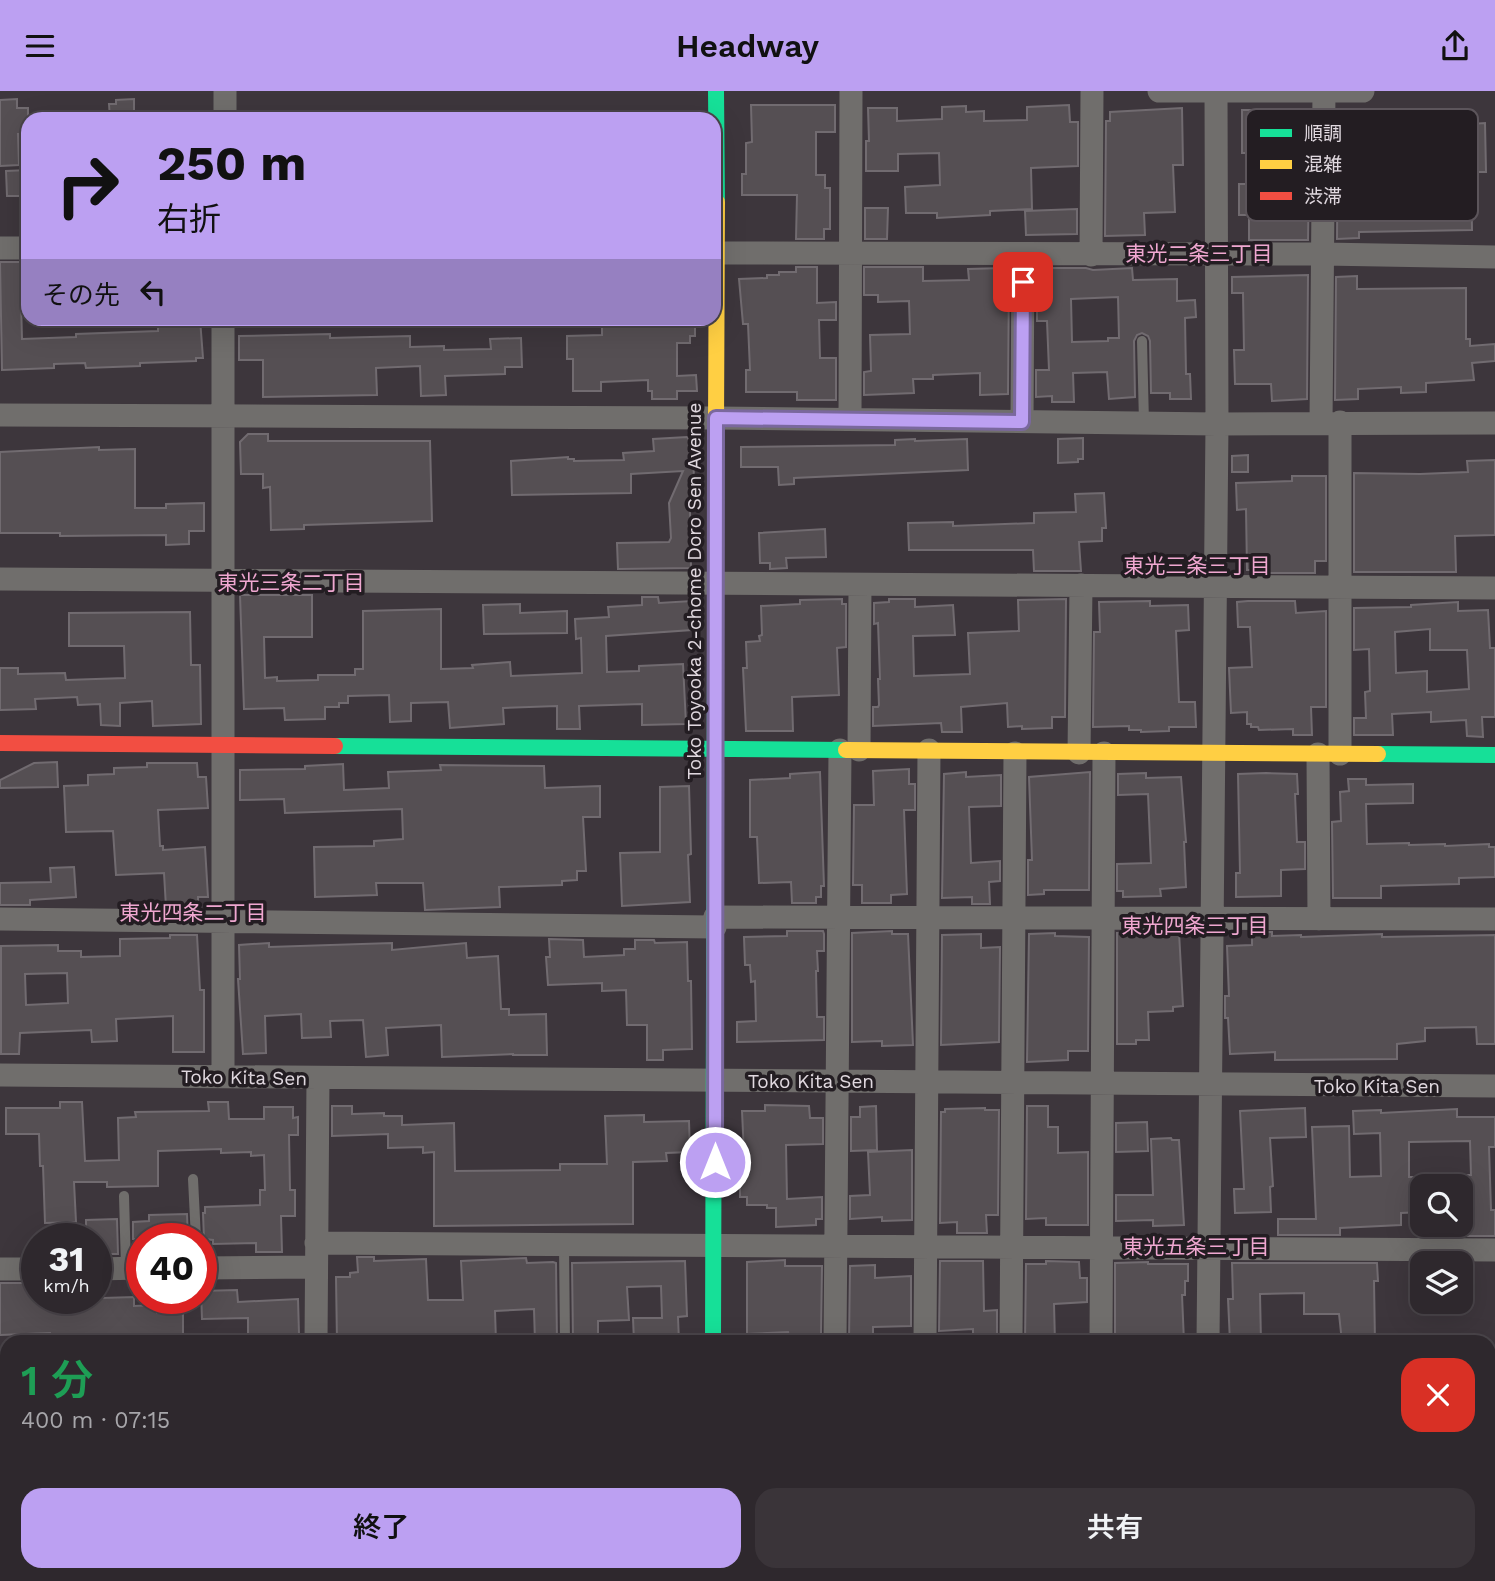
<!DOCTYPE html>
<html lang="ja">
<head>
<meta charset="utf-8">
<style>
  :root { --surface:#2e282d; --page:#3a3439; --text:#f1f3f6; --muted:#a7a6aa; --line:#494449; --accent:#bca0f2 }
  body { margin:0; font-family:"Work Sans","Noto Sans JP",sans-serif; background:var(--page); color:var(--text); height:100vh; display:flex; flex-direction:column; font-size:26px; white-space:nowrap }
  * { box-sizing:border-box; margin:0 }
  p { font-size:23px; color:var(--muted) }
  .icon { flex:none; width:38px; height:38px; fill:none; stroke:currentColor; stroke-width:2; stroke-linecap:round; stroke-linejoin:round }
  .map { position:relative; flex:1; overflow:hidden }
  .details { position:absolute; left:0px; top:1244px; width:1496px; height:247px; display:flex; flex-direction:column; background:var(--surface); border-radius:21px 21px 0 0; box-shadow:0 7px 28px #0002,0 0 0 2px var(--line) }
  .details>* { flex:none }
  .top-card { position:absolute; left:21px; top:21px; width:700px; height:214px; border-radius:21px; box-shadow:0 7px 28px #0002,0 0 0 2px var(--line); background:#bca0f2; color:#111; overflow:hidden }
  .buttons { position:absolute; left:1410px; top:1083px; display:grid; gap:14px }
  .buttons a { display:grid; place-items:center; width:63px; height:63px; border-radius:14px; background:var(--surface); box-shadow:0 7px 28px #0002,0 0 0 2px var(--line); font-size:35px }
  .speed { position:absolute; left:21px; top:1132px; display:flex; gap:14px; font-size:35px; font-weight:700; text-align:center }
  .speed>* { display:grid; place-content:center; width:91px; height:91px; border-radius:50%; background:var(--surface); box-shadow:0 7px 28px #0002,0 0 0 2px var(--line); line-height:1 }
  .speed small { font-size:18px; font-weight:400 }
  .speed .limit { border:10px solid #d22; background:#fff; color:#111 }
  .pin { position:absolute; display:grid; place-items:center; width:60px; height:60px; color:#fff; margin:-30px; border-radius:14px; box-shadow:0 4px 10px #0006 }
  .me { position:absolute; width:77px; margin:-38px; rotate:0deg; stroke-linejoin:round; filter:drop-shadow(0 0 5px #0008) }
  .turn { display:flex; align-items:center; gap:24px; height:147px; padding:0 21px; font-size:32px }
  .turn .icon { width:91px; height:91px; stroke-width:2.5 }
  .turn b { display:block; font-size:49px; line-height:60px }
  .then { display:flex; align-items:center; height:66px; padding:0 21px; background:#0003; gap:14px; font-size:26px }
  .round { display:grid; place-items:center; flex:none; width:74px; height:74px; border-radius:21px; background:var(--page) }
  .overview { display:flex; align-items:center; justify-content:space-between; height:119px; padding:0 21px }
  h1 { font-size:42px; font-weight:600; line-height:52px; color:#1e9e55 }
  .button { display:flex; gap:14px; margin-top:auto; padding:14px 21px }
  .button a { flex:1; height:80px; border-radius:21px; background:var(--accent); color:#111; font-size:28px; font-weight:600; line-height:80px; text-align:center }
  .button a+a { background:var(--page); color:var(--text) }
  header { display:flex; justify-content:space-between; align-items:center; height:91px; padding:0 21px; background:var(--accent); color:#111; font-size:32px; font-weight:600 }
  .map>svg:first-child { display:block }
  .building { fill:#554f53; stroke:#716b70; stroke-width:2; fill-rule:evenodd }
  .lines { fill:none; stroke-linecap:round; stroke-linejoin:round }
  .lane { stroke:#706e6c; stroke-width:10 }
  .street { stroke:#706e6c; stroke-width:23 }
  .fast { stroke:#16e098; stroke-width:16 }
  .slow { stroke:#ffcf43; stroke-width:16 }
  .jam { stroke:#f24e42; stroke-width:16 }
  .route-casing { stroke:#7a689d; stroke-width:18 }
  .route { stroke:#bca0f2; stroke-width:12 }
  .labels { text-anchor:middle; stroke-width:7; stroke-linejoin:round; paint-order:stroke }
  .street-label { font-size:19px; fill:#e0d8df; stroke:#231d22 }
  .neighbourhood-label { font-size:21px; fill:#efa7d0; stroke:#231d22 }
  .key { fill:#231d22; stroke:#5c555b; stroke-width:2 }
  .key-label { font-size:19px; fill:#e0d8df }
</style>
</head>
<body>
<header><svg class="icon" aria-label="menu" viewBox="0 0 24 24"><path d="M4 6h16M4 12h16M4 18h16"/></svg>Headway<svg class="icon" aria-label="share" viewBox="0 0 24 24"><path d="M12 15V3M7 8l5-5 5 5M5 13v7h14v-7"/></svg></header>
<div class="map">
<svg width="1495" height="1490" viewBox="0 0 1495 1490">
  <rect width="100%" height="100%" fill="#3d363c"/>
  <!-- building -->
  <path class="building" d="M17,8V17H28V43H18L19,74L0,75V9Z
    M134,8V28H110L109,13H116V9Z
    M751,14H835V41H816V84H825V97H830V138H824V148H796L797,104H742V83H746V52L752,51Z
    M1069,14L1070,31H1078V75L1031,77L1032,118L990,120V124L937,127V122H906L905,96L940,94L939,62L898,63V80H866V50H869L868,17H897V30L942,28V16L966,15V21L984,20V30L1027,29V16Z
    M1182,17L1183,74H1173L1175,121L1144,122L1145,144L1105,145L1106,30H1110V21Z
    M1242,19H1285V23H1310L1308,149H1249V124H1239V93H1252L1251,62H1242Z
    M1338,23L1358,25V32L1398,30L1397,24L1418,23V30L1471,29V33L1485,32L1486,81H1471L1472,139L1359,141V147L1337,148Z
    M28,79V105H7L6,80Z
    M865,117H888L887,148H865Z
    M1077,118V143L1026,144L1025,120Z
    M0,171H20L22,248L76,246V243L158,240V228H200L203,267H196V270L140,272V275L86,277L85,272L54,273V277L2,279Z
    M796,176H817V212L836,211V229H819L820,267H836V309H797V301H746V279H750L748,233H743L739,188L767,187V184H779V181H796Z
    M864,176H923V190L969,189L968,178L1003,177L1004,183H1009L1008,303L980,304V282L933,284V288H913L914,302L864,304V281L871,280L870,244L910,243L909,210L878,211V204H864Z
    M1037,177H1086L1093,179L1132,177L1133,189L1177,188V210L1195,209L1196,226L1185,227L1186,283H1190L1191,308H1170V302H1151L1150,250L1148,245L1142,242L1137,244L1134,250L1135,306L1109,308L1107,281L1073,282L1074,311H1052V305L1036,306V279H1049L1047,230H1037ZM1118,206L1119,247H1108V250L1072,251L1071,208Z
    M1308,184L1307,308L1272,310L1271,293H1235L1234,259H1244L1243,202H1232V186Z
    M1357,185V198L1466,197V248H1470V255L1495,253V270L1472,272L1474,289L1426,292V301L1401,302V296L1358,298V308L1335,309L1336,186Z
    M602,228H695V245H690V252H677V285L696,284L697,300H677V308H652V300H648V289L601,291V300H573V268H567V245L602,244Z
    M330,243V247L410,245V256L444,255V259L491,258L490,248L521,247L522,276H505V283L445,285L446,304L421,305L420,275L376,277L377,304L263,306V269H239V245Z
    M248,343H268V350H430L432,430L304,434V438L271,439L270,396L263,397V383H241L240,351Z
    M687,346L693,354L694,390L697,391L691,404L692,419H690L691,477L618,478L617,452L669,451L671,447L669,412L683,380L631,383V402L512,404L511,370L568,366V368H574V370L624,369L623,362L654,360L653,348Z
    M1083,347V368H1078V371L1058,372V348Z
    M915,348V350L967,348L968,379L794,387V393L779,394L778,376H741V356L895,354V349Z
    M99,356V359L135,358V417H166V413L204,412V440H189V453L166,454V444L60,445V442H0V361Z
    M1248,364V381H1232V365Z
    M1495,369V444L1455,445L1456,481H1354V382L1420,383L1468,381L1467,370Z
    M1292,385H1326V470H1315V482H1256V479H1247L1246,418L1237,419L1236,392L1292,390Z
    M1104,402L1106,437H1102V450L1079,451L1081,480H1034L1033,459H909L908,432L953,431V435L1034,432V422L1076,421L1075,403Z
    M825,438L826,466L786,467L787,477L770,478V472H760L759,442Z
    M240,504H312V546H264L265,587L277,586V590L318,589V584H355V578H363V520L441,518V578L473,577L472,574L510,571L511,585L582,582L581,547L576,548L575,528L609,526L608,516L642,514V506H658L659,512L692,510V539L606,545L607,581L639,580V575L683,573L686,633L642,634V613L579,615L580,638H557V615L503,617L504,633L450,637L448,611L411,612V630L390,631L389,604L348,605V612H339V616H325V628L285,629L284,617L244,618Z
    M842,508V513H846V556L837,557L839,604L792,606L793,640H746L743,577H747L746,551L760,550L759,545L762,544L761,515L800,513V509Z
    M889,508H915V516L953,514L955,544L913,545L914,585L970,583L968,542L1019,540L1018,509L1066,508L1065,626H1052V637L1022,638V635L1008,636L1007,612L961,616L962,641H942L941,632L873,635V616H878L879,614L878,588H880L878,532L874,533V512L889,511Z
    M1150,510V515L1188,514L1189,539L1176,540L1179,611H1195L1196,636H1169V640L1141,641V639H1129V635L1093,636L1094,541H1100L1099,511Z
    M1248,510H1295L1296,522L1326,520V616H1311L1312,644H1293V638L1259,639L1258,636H1251V633H1247V621L1231,622L1229,577L1252,576L1250,536H1238L1237,511Z
    M1458,511V520L1488,519L1490,557H1495V626H1482L1483,646L1467,645L1466,629L1431,631V621L1392,623L1393,644H1354V627H1366L1365,601L1370,600L1369,558L1354,559V517L1411,516V514ZM1430,538V559H1467L1469,598L1427,601V580L1396,582L1395,541Z
    M520,513V522L567,520V542L484,543L483,514Z
    M190,521L191,574H200L201,633L153,635L152,610L120,612V635L101,634L100,613L78,614L77,606L35,608L36,618L0,619V577H18V583L65,582L66,589L125,587L124,555H69V522Z
    M57,671L58,696L0,697V689L34,672Z
    M147,672H197L198,686H206L208,717L158,719L160,755H163V759L205,756L208,806H198V814L196,816H166L164,782L116,784L113,740L66,741L64,695L88,694V684L114,683V677L147,676Z
    M343,673L344,699L389,697L388,681L441,679L440,674L544,675L545,697L600,695V726H583L586,780H577V789L562,790V794L499,796L500,816L425,819L423,792H376L377,804L315,806L314,756L374,755V750L403,748L402,718L285,722L284,708L240,709V679L305,678V675Z
    M909,678V693H915V719H904L907,803L891,804V812H862V794H853L854,714H874L873,680Z
    M820,681L824,795H821V806H816V812H792L791,791L759,792L757,746H750V689L790,687V683Z
    M966,681V686L1001,684V715L969,716L971,772L1000,770V790L989,791L990,813H972V806L942,807L944,683Z
    M1090,681L1089,799H1044V803L1028,804V769H1032L1029,686Z
    M1146,682V687L1181,686L1186,751H1184L1186,796L1160,798L1161,805L1123,806V800H1117V773L1151,772L1148,703L1118,704V683Z
    M1266,682L1297,683L1298,703H1295L1297,751H1305V778L1281,779V805L1236,806V782H1240L1238,683Z
    M1348,688H1366V694L1413,693V712L1366,713L1367,753L1409,752V754L1445,753V755L1489,753V756H1495V786L1459,787V793L1381,795V807H1333L1332,731L1341,730L1340,701L1349,700Z
    M689,695L691,763L688,764L690,811L622,815L620,762L660,761V696Z
    M74,776L76,806L30,809V814H0V792L51,791L50,777Z
    M787,840H823L824,843V860H817L818,880H816L817,926H824V949L737,951V931L756,930L755,890L751,891L750,874H745L744,846L787,845Z
    M892,840V843H908L913,954L882,955V950L852,951V842Z
    M1179,841L1183,915L1173,916V920L1148,921L1149,949H1136V953H1117V842Z
    M1252,841H1272V845L1301,844V846L1382,843V846L1495,844V953H1477L1476,936L1425,937V950L1397,953V968L1275,969V961L1230,963L1228,927H1225V905H1229L1227,855L1252,854Z
    M1055,842V845L1089,846L1088,960H1068V969L1027,971L1029,843Z
    M981,843V857L1000,856L999,951L941,954L942,844Z
    M170,844H197L200,899H204V961H173V925L116,928L117,950L92,951L91,939L20,942L19,963H1V855L58,854V860H81V866L120,865V848L170,847ZM67,882L68,912L26,914L25,883Z
    M549,848L583,849L584,866L624,864V858H635V849H654L655,852L687,851L688,890H691L692,958L663,959V969H647V934H627L626,899L602,900V892L548,894L546,866H550Z
    M269,852V856L392,852V859L466,852L467,867L498,865L501,918H509V924L546,923L547,964H513V963L442,966L441,934L386,937L388,964L366,966L363,929L330,930L331,946L302,947L301,923L265,925L266,962L243,963L238,888H240L239,854Z
    M60,1011H82L85,1070L119,1069L118,1027L136,1026L135,1021L209,1020L208,1011H228L229,1028H264V1016H293V1027L298,1026V1044H289L290,1099H295V1125H281L282,1161H256V1152L213,1153V1149L204,1148L203,1122H205V1116L260,1114V1099H265L264,1064L251,1065V1061L221,1062V1058L158,1060V1095L107,1096V1091H74L76,1131L45,1132L43,1075H40L39,1043H6V1017H60Z
    M765,1014L809,1015L810,1027H823V1053L786,1054L787,1108L822,1106V1128H816V1134L776,1136V1117H767V1114H747V1106H740V1085H745L742,1020H765Z
    M332,1015H352V1023L384,1022V1025H402V1034L454,1032L455,1080L560,1079V1073H607L605,1025L644,1024V1031L689,1030L690,1061L666,1062L667,1070L633,1071V1133L434,1135V1061L423,1062V1056L388,1057V1043L332,1045Z
    M876,1015L877,1059L851,1060V1026H860V1016Z
    M1027,1015H1048V1036H1058V1062L1088,1061V1134H1046V1127L1026,1128Z
    M985,1017V1019H999L998,1124H986L987,1142H957V1131L940,1132L941,1021H945V1018Z
    M1305,1017L1306,1046L1270,1047L1273,1095L1270,1096L1271,1121L1235,1122L1234,1098H1244L1240,1020Z
    M1457,1018V1026H1495V1056H1489L1491,1119H1495V1145H1467L1465,1110H1461V1084H1471L1470,1050L1409,1051V1086H1423V1121L1401,1122V1134L1340,1137V1144H1278V1128H1316L1312,1036L1349,1035L1350,1086L1381,1085L1380,1042L1354,1043L1353,1020L1381,1019V1022Z
    M1147,1031L1148,1060L1116,1061V1032Z
    M1171,1047L1172,1049H1179L1184,1134L1153,1135V1129L1116,1130V1104H1153L1151,1048Z
    M912,1059V1129L882,1130V1126L850,1128V1105L870,1104L868,1061Z
    M187,1123L188,1148H133V1131L149,1130V1124Z
    M117,1128L118,1163H96V1148H86V1129Z
    M357,1166H374V1170L426,1168L428,1209H463L461,1170L526,1167L527,1172L553,1171L556,1172L557,1251H535L534,1218L495,1220L496,1251H337L336,1186H350V1182L358,1181Z
    M785,1169V1175H822L821,1244L789,1245L788,1241L747,1243V1171Z
    M685,1170L687,1225L678,1226L679,1251H634L633,1227H662L661,1195L627,1196L629,1229L598,1230V1251H573L572,1172Z
    M940,1170H983L984,1220L997,1219V1251H973V1238L939,1240Z
    M1046,1170L1079,1171L1080,1187H1087V1211L1054,1213L1055,1251H1025L1026,1173H1046Z
    M1148,1171V1173H1188V1190H1185V1204H1182L1184,1251H1115V1172Z
    M1232,1172H1377L1378,1190H1374L1375,1251H1342L1339,1223H1304V1202L1260,1203L1261,1251H1230L1228,1208H1233Z
    M875,1174V1187L911,1185V1235L873,1236V1250L849,1251L850,1175Z
    M0,1192H37V1209L134,1206V1215L157,1214V1222H183V1251H50V1242L0,1244Z
    M237,1199L238,1211L298,1208L299,1243L248,1246V1227L202,1228L201,1200Z"/>
  <g class="lines">
    <!-- lane -->
    <path class="lane" d="M1142,250L1144,332
      M193,1088L196,1148
      M124,1105L126,1177
      M564,1153L565,1251
      M124,1484V1490"/>
    <!-- street -->
    <path class="street" d="M1159,0H1363
      M225,28V0
      M0,157H28
      M714,162L1323,163L1495,166
      M1091,164L1092,0
      M0,324L716,327L1217,333L1495,332
      M850,328L851,0
      M1022,330L1023,164
      M1340,331V663
      M1321,332L1324,0
      M0,488L1495,497
      M859,659L860,494
      M1079,662L1081,494
      M1318,663L1319,828
      M715,826L1495,828
      M0,828L715,836
      M0,984L1495,995
      M223,985V228
      M316,1152L1495,1159
      M201,1177L316,1176
      M0,1178H37
      M96,1178L142,1177
      M316,1251L318,987
      M835,1251L840,659
      M925,1251L929,659
      M1011,1251L1015,662
      M1101,1251L1104,662
      M1208,1251L1217,333L1216,0
      M0,1315H7
      M1489,1325H1495
      M0,1480H7
      M217,1484V1490
      M348,1484V1490
      M423,1484L1428,1490"/>
    <!-- fast -->
    <path class="fast" d="M716,0L717,111
      M335,655L846,659
      M1378,663L1495,664
      M713,1251L715,561"/>
    <!-- slow -->
    <path class="slow" d="M715,561L717,111
      M846,659L1378,663"/>
    <!-- jam -->
    <path class="jam" d="M0,652L335,655
      M713,1484V1490"/>
  </g>
  <g class="lines">
    <!-- route casing -->
    <g class="route-casing">
      <path id="route" d="M715,1071L716,327L1022,331L1023,191"/>
    </g>
    <!-- route -->
    <use href="#route" class="route"/>
  </g>
  <g class="labels">
    <!-- street labels -->
    <g class="street-label">
      <text transform="translate(694 500) rotate(-90)" y="7">Toko Toyooka 2-chome Doro Sen Avenue</text>
      <text transform="translate(244 986) rotate(1)" y="7">Toko Kita Sen</text>
      <text x="811" y="997">Toko Kita Sen</text>
      <text x="1377" y="1002">Toko Kita Sen</text>
    </g>
    <!-- neighbourhood labels -->
    <g class="neighbourhood-label">
      <text x="1199" y="170">東光二条三丁目</text>
      <text x="1197" y="482">東光三条三丁目</text>
      <text x="291" y="499">東光三条二丁目</text>
      <text x="193" y="829">東光四条二丁目</text>
      <text x="1195" y="842">東光四条三丁目</text>
      <text x="1196" y="1163">東光五条三丁目</text>
    </g>
  </g>
  <!-- legend -->
  <rect x="1246" y="18" width="232" height="112" rx="10" class="key"/>
  <rect x="1260" y="38" width="32" height="8" fill="#16e098"/>
  <rect x="1260" y="69" width="32" height="9" fill="#ffcf43"/>
  <rect x="1260" y="101" width="32" height="8" fill="#f24e42"/>
  <g class="key-label">
    <text x="1304" y="49">順調</text>
    <text x="1304" y="80">混雑</text>
    <text x="1304" y="112">渋滞</text>
  </g>
</svg>
<div class="buttons">
<a><svg class="icon" aria-label="search" viewBox="0 0 24 24"><circle cx="10" cy="10" r="6"/><path d="M15 15l6 6"/></svg></a>
<a><svg class="icon" aria-label="layers" viewBox="0 0 24 24"><path d="M12 4l9 5-9 5-9-5zM3 14l9 5 9-5"/></svg></a>
</div>
<div class="speed"><div>31<small>km/h</small></div><div class="limit">40</div></div>
<div class="pin" style="left:1023px;top:191px;background:#d93025"><svg class="icon" aria-label="arrive" viewBox="0 0 24 24"><path d="M6 21V4h12l-3 4 3 4H6"/></svg></div>
<svg class="me" style="left:715px;top:1071px" viewBox="-20 -20 40 40"><circle r="17" fill="#bca0f2" stroke="#fff" stroke-width="3"/><path d="M0-11L8 9 0 5-8 9z" fill="#fff"/></svg>
<div class="top-card">
<div class="turn"><svg class="icon" aria-label="right" viewBox="0 0 24 24"><path d="M7 20v-9h11M14 6l5 5-5 5"/></svg><div><b>250 m</b>右折</div></div>
<div class="then">その先<svg class="icon" aria-label="left" viewBox="0 0 24 24"><path d="M17 20v-9H6M10 6l-5 5 5 5"/></svg></div>
</div>
<section class="details">
<div class="overview"><div><h1>1 分</h1><p>400 m · 07:15</p></div><a class="round" style="background:#d93025;color:#fff"><svg class="icon" aria-label="close" viewBox="0 0 24 24"><path d="M6 6l12 12M18 6L6 18"/></svg></a></div>
<div class="button"><a>終了</a><a>共有</a></div>
</section>
</div>
</body>
</html>
